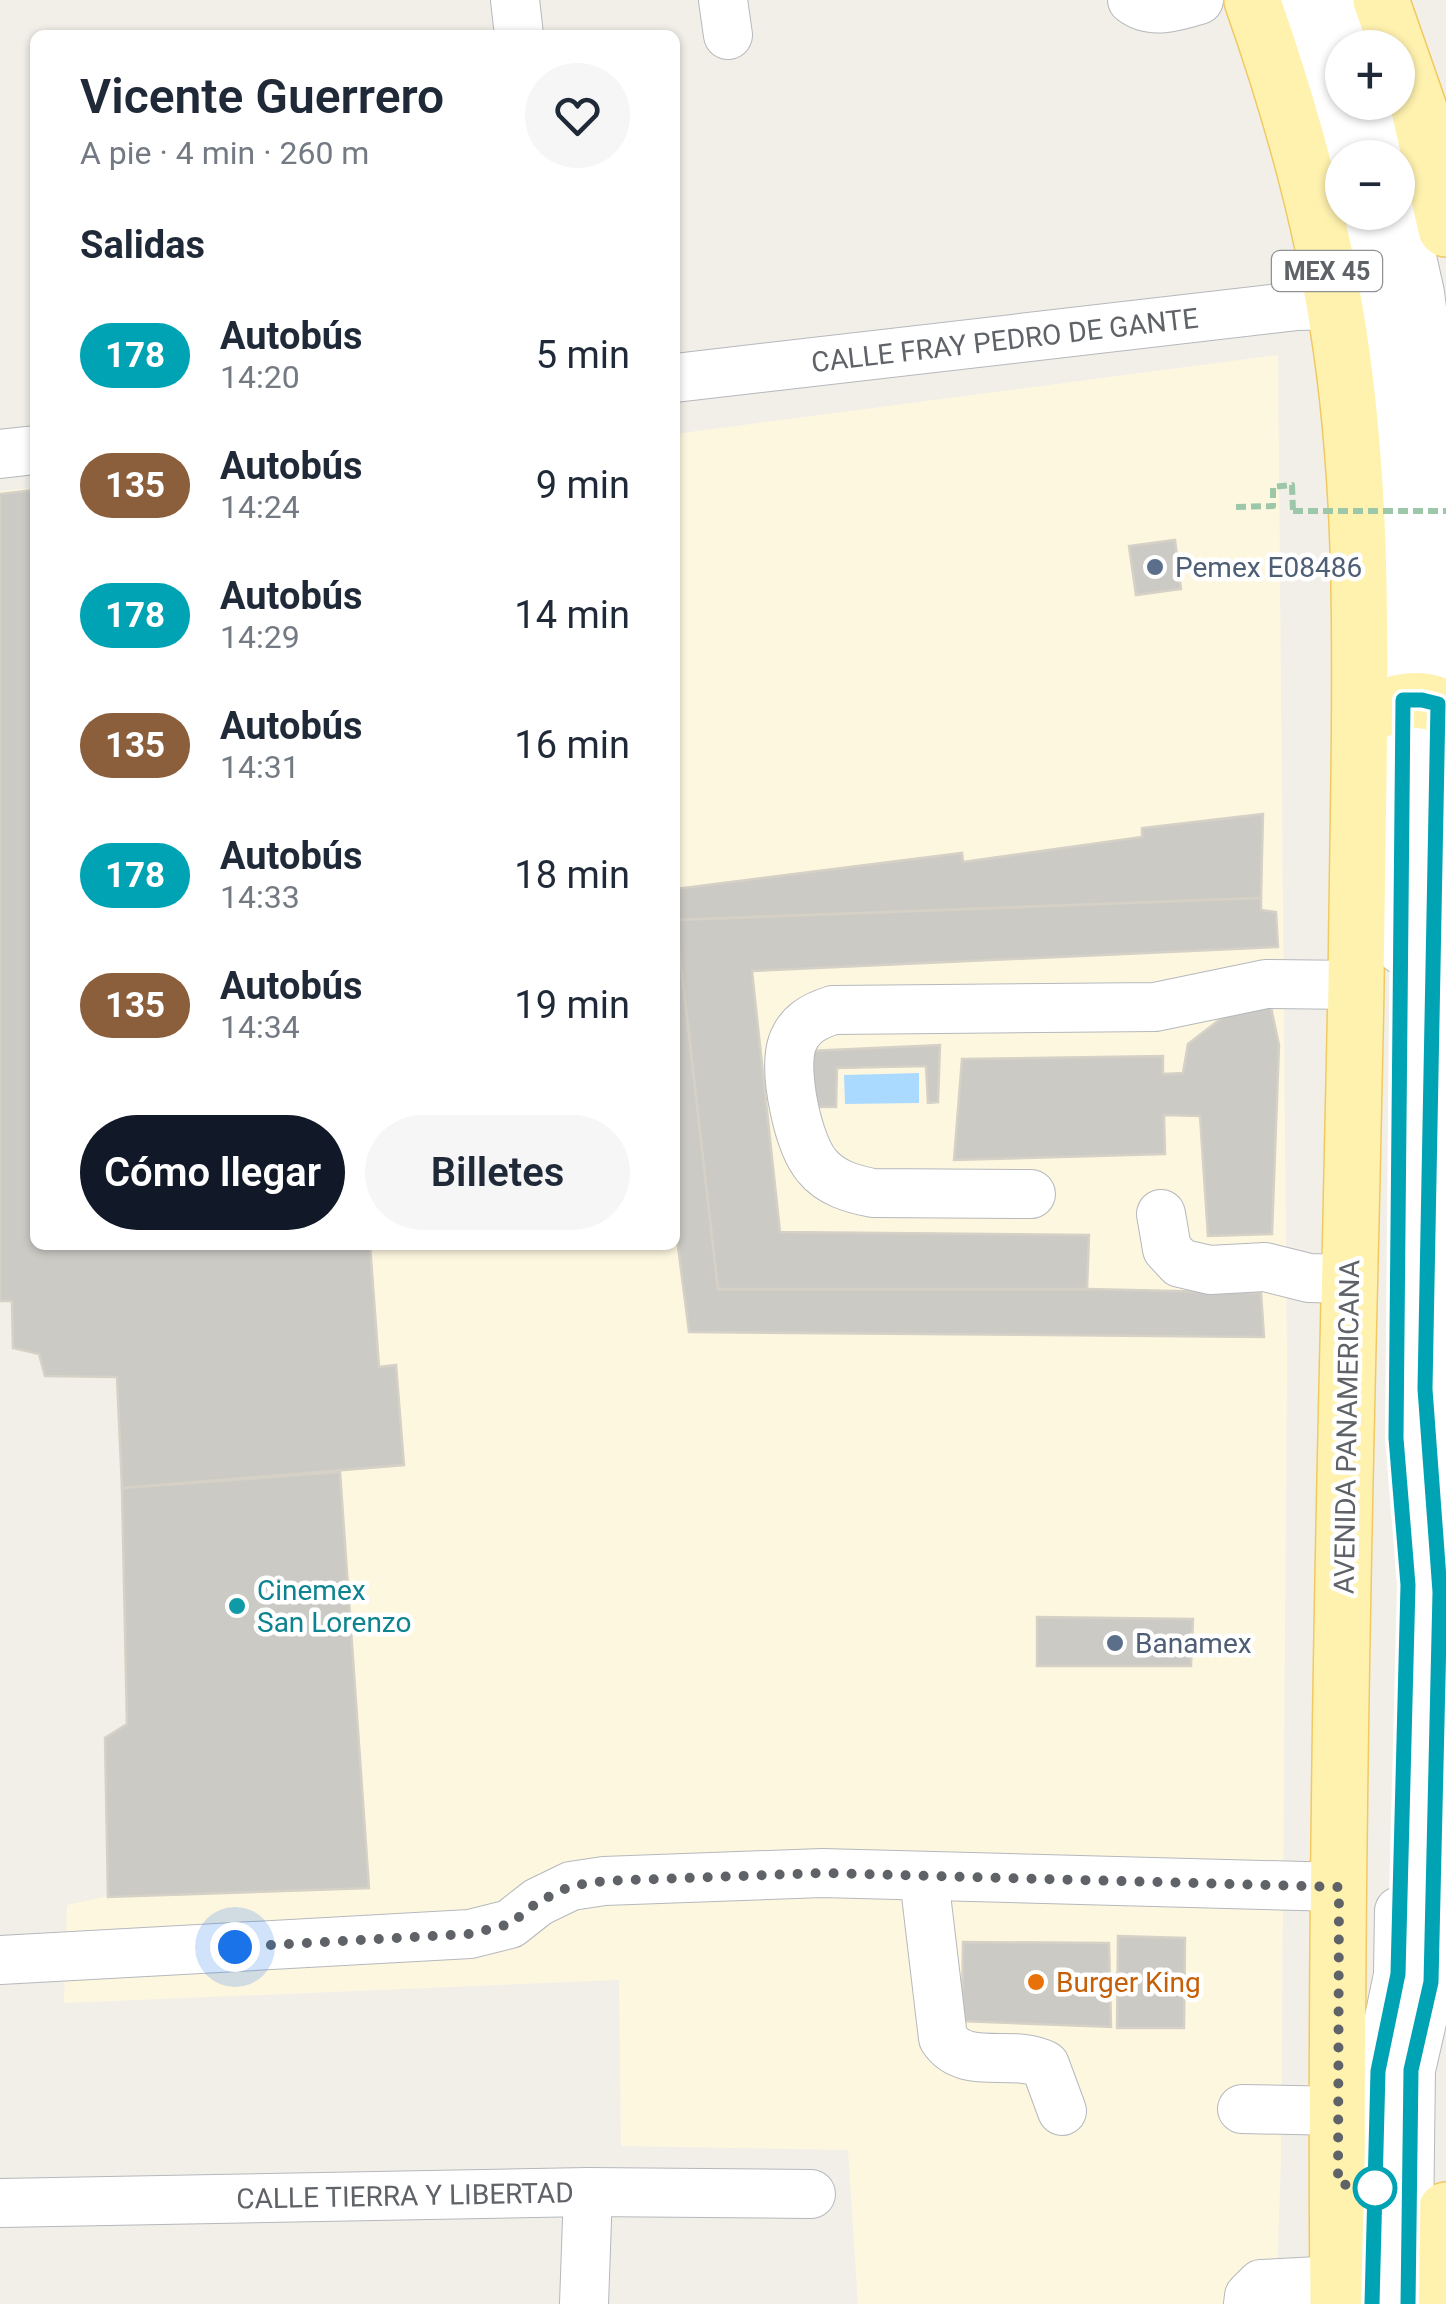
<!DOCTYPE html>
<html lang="es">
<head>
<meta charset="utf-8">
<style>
  body { margin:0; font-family:Roboto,sans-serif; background:#f6f6f7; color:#1f2937; height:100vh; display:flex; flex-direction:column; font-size:38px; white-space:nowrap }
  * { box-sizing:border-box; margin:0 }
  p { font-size:32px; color:#747a83 }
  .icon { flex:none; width:55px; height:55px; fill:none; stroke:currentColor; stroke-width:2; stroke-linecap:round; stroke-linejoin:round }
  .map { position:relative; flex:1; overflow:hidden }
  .panel { position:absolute; left:30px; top:30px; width:650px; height:1220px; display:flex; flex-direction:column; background:#fff; border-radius:15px; box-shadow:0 2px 8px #0004 }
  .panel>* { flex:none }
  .badge { padding:0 20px; border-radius:32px; font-size:35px; line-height:65px }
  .fabs { position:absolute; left:1325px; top:30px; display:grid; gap:20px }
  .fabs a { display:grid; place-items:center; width:90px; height:90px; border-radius:50%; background:#fff; box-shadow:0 2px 8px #0004; font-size:50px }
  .you { position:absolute; width:50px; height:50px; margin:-25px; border:8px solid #fff; border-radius:50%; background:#1a73e8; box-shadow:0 0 0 15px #1a73e833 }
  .map>.badge { position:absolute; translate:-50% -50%; box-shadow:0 0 0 5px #fff }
  h2 { padding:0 50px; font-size:38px; line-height:90px }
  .round { display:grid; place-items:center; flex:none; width:105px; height:105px; border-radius:52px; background:#f6f6f7 }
  .headline { display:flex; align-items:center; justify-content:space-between; height:170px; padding:0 50px }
  h1 { font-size:48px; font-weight:600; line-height:75px }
  .action { display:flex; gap:20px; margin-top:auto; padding:20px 50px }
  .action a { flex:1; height:115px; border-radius:60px; background:#111827; color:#fff; font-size:40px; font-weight:600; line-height:115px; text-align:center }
  .action a+a { background:#f6f6f7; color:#1f2937 }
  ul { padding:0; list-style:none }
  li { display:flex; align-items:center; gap:30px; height:130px; padding:0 50px }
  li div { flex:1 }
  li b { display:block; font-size:38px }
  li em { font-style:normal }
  li .badge { min-width:110px; font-weight:700; text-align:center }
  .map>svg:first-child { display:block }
  .commercial { fill:#fef7e0 }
  .water { fill:#aadaff }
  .building { fill:#cccac5; stroke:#d6d1c6; stroke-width:2.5 }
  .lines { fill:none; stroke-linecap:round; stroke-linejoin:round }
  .minor-casing { stroke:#b5b8bc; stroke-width:50 }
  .major-casing { stroke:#f2c960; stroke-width:58 }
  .path { stroke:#9cc7a9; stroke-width:6; stroke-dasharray:10 5; stroke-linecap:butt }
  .minor { stroke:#fff; stroke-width:48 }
  .major { stroke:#fff2af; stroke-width:55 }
  .path-bridge { stroke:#9cc7a9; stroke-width:6; stroke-dasharray:10 5; stroke-linecap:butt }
  .line-casing { stroke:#fff; stroke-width:22 }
  .line { stroke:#00a3b4; stroke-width:15 }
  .walk { stroke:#5f6368; stroke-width:10; stroke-dasharray:0 18 }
  .service-dot { fill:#5c6f8a; stroke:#fff; stroke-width:4 }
  .culture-dot { fill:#0f9aa8; stroke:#fff; stroke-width:4 }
  .food-dot { fill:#e8710a; stroke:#fff; stroke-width:4 }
  .stop-dot { fill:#fff; stroke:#00a3b4; stroke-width:5 }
  .labels { text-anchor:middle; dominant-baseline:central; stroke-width:9; stroke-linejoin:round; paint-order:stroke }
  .shield { fill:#fff; stroke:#8f9295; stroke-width:2.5 }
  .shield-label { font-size:25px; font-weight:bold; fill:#5f6368 }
  .street-label { font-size:28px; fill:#5f6368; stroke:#fff }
  .service-label { font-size:28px; fill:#4e5e75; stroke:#fff; text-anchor:start }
  .culture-label { font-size:28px; fill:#0d838f; stroke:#fff; text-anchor:start }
  .food-label { font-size:28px; fill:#c56008; stroke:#fff; text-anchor:start }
</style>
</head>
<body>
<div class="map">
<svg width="1446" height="2304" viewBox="0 0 1446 2304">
  <rect width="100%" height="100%" fill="#f1efe8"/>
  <polygon class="commercial" points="1278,355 1287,1364 1281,2158 1276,2304 858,2304 848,2150 621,2146 619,1980 64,2003 67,1905 108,1896 105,1738 127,1724 122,1488 117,1377 13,1348 12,1301 0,1301 0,491 35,488 35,1245 675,1245 675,434"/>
  <polygon class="water" points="919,1073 919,1103 845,1104 844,1075"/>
  <g class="building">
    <polygon points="35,490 35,1245 370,1245 379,1367 396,1365 404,1465 122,1488 117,1377 45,1376 39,1354 13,1348 12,1301 0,1301 0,494"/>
    <polygon points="1175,540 1181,589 1136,595 1129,546"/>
    <polygon points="1263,814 1261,898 676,920 718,1289 1087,1289 1261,1293 1264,1337 689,1332 675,1223 675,889 962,853 963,862 1142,837 1142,828"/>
    <polygon points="1261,898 1261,910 1276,912 1278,947 752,971 780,1232 1089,1235 1087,1289 718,1289 676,920"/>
    <polygon points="1266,984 1279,1045 1272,1234 1208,1236 1200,1116 1164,1115 1165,1154 954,1160 962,1059 1163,1056 1163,1074 1183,1073 1188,1044"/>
    <polygon points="940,1045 938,1102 928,1103 926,1066 837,1068 836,1107 812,1107 809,1051"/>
    <polygon points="340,1472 369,1888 108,1897 105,1738 127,1724 122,1488"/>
    <polygon points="1037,1617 1193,1619 1191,1666 1037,1666"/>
    <polygon points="1118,1936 1185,1938 1184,2028 1117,2028"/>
    <polygon points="963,1942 1109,1943 1111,2027 962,2021"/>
  </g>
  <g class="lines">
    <defs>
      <g id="minor">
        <polyline points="515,0 519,35"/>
        <polyline points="723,0 728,35"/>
        <path d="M1132 0C1151 15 1176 7 1199 0"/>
        <polyline points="1297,0 1344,158"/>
        <polyline points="1337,0 1353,48"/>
        <polyline points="1371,102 1389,158"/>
        <polyline points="1398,195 1420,293 1436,417 1442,530 1425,1389 1440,1592 1431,1982 1411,2070 1408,2304"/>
        <path d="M1359 212C1424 453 1403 704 1401 950"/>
        <path id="s1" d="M675 378 1297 306 1335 305"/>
        <polyline points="0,454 35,450"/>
        <path d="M1031 1194 873 1193C852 1189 831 1183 817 1166 798 1144 783 1072 792 1044 799 1024 814 1016 833 1010L1155 1007 1266 984 1357 985"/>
        <polyline points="1161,1214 1167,1249 1180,1263 1210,1270 1265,1267 1309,1278 1350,1279"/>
        <path d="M924 1878 943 2038C965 2072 1012 2048 1045 2065L1062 2111"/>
        <polyline points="0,1960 470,1934 510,1924 538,1902 571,1886 604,1881 822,1873 1339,1887"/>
        <polyline points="1242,2109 1338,2111"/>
        <path id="s2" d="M0 2203 588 2192 811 2194"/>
        <polyline points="584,2304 588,2192"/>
        <polyline points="1248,2304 1249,2296 1261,2284 1338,2280"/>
        <polyline points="1372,2304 1378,2071 1398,1975 1399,1911"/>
      </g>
      <g id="major">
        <path d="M1252 0C1287 99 1316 200 1334 303 1362 459 1361 621 1359 779 1357 926 1355 1074 1351 1221 1342 1582 1335 1943 1338 2304"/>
        <polyline points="1381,0 1419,109 1446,229"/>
        <path d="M1360 720C1388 704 1414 692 1446 708"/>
        <polyline points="1444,2304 1446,2210"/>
      </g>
    </defs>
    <use href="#minor" class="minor-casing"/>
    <use href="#major" class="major-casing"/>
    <polyline class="path" points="1236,507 1273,506 1273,487 1292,485 1293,511"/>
    <use href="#minor" class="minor"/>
    <use href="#major" class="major"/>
    <polyline class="path-bridge" points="1293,511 1446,511"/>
  </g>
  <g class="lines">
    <defs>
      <polyline id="line" points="1372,2304 1378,2071 1398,1974 1408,1585 1396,1438 1403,700 1422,700 1438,704 1425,1389 1440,1592 1431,1982 1411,2070 1408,2304"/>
    </defs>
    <use href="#line" class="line-casing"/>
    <use href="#line" class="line"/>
    <polyline class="walk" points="235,1947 470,1934 510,1924 538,1902 571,1886 604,1881 822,1873 1339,1887 1338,2184 1375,2188"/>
  </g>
  <g class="service-dot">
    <circle cx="1155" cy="567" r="10"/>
    <circle cx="1115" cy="1643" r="10"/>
  </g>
  <circle class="culture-dot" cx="237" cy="1606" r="10"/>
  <circle class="food-dot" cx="1036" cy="1982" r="10"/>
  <circle class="stop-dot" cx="1375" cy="2188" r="20"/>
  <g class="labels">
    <rect class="shield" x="1272" y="251" width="110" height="40" rx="8"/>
    <g class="shield-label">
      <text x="1327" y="271">MEX 45</text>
    </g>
    <g class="street-label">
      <text stroke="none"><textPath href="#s1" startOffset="332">CALLE FRAY PEDRO DE GANTE</textPath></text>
      <text transform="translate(1347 1427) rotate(-89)">AVENIDA PANAMERICANA</text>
      <text stroke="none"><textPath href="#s2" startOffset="405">CALLE TIERRA Y LIBERTAD</textPath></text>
    </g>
    <g class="service-label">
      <text x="1175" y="567">Pemex E08486</text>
      <text x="1135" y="1643">Banamex</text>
    </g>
    <g class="culture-label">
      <text x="257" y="1590">Cinemex<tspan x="257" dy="32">San Lorenzo</tspan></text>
    </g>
    <g class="food-label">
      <text x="1056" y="1982">Burger King</text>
    </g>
  </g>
</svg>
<div class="fabs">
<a>+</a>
<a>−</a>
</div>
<div class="you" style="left:235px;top:1947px"></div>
<section class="panel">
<div class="headline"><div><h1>Vicente Guerrero</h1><p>A pie · 4 min · 260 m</p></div><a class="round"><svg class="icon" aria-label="heart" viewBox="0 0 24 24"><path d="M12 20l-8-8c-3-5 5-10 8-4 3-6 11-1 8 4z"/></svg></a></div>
<h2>Salidas</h2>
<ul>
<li><span class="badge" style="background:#00a3b4;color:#fff">178</span><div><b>Autobús</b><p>14:20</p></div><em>5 min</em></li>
<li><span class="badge" style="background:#8b5e3c;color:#fff">135</span><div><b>Autobús</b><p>14:24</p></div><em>9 min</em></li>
<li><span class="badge" style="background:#00a3b4;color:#fff">178</span><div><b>Autobús</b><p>14:29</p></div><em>14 min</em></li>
<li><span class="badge" style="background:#8b5e3c;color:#fff">135</span><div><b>Autobús</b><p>14:31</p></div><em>16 min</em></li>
<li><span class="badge" style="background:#00a3b4;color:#fff">178</span><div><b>Autobús</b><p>14:33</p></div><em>18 min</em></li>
<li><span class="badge" style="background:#8b5e3c;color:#fff">135</span><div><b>Autobús</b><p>14:34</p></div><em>19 min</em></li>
</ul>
<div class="action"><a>Cómo llegar</a><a>Billetes</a></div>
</section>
</div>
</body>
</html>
